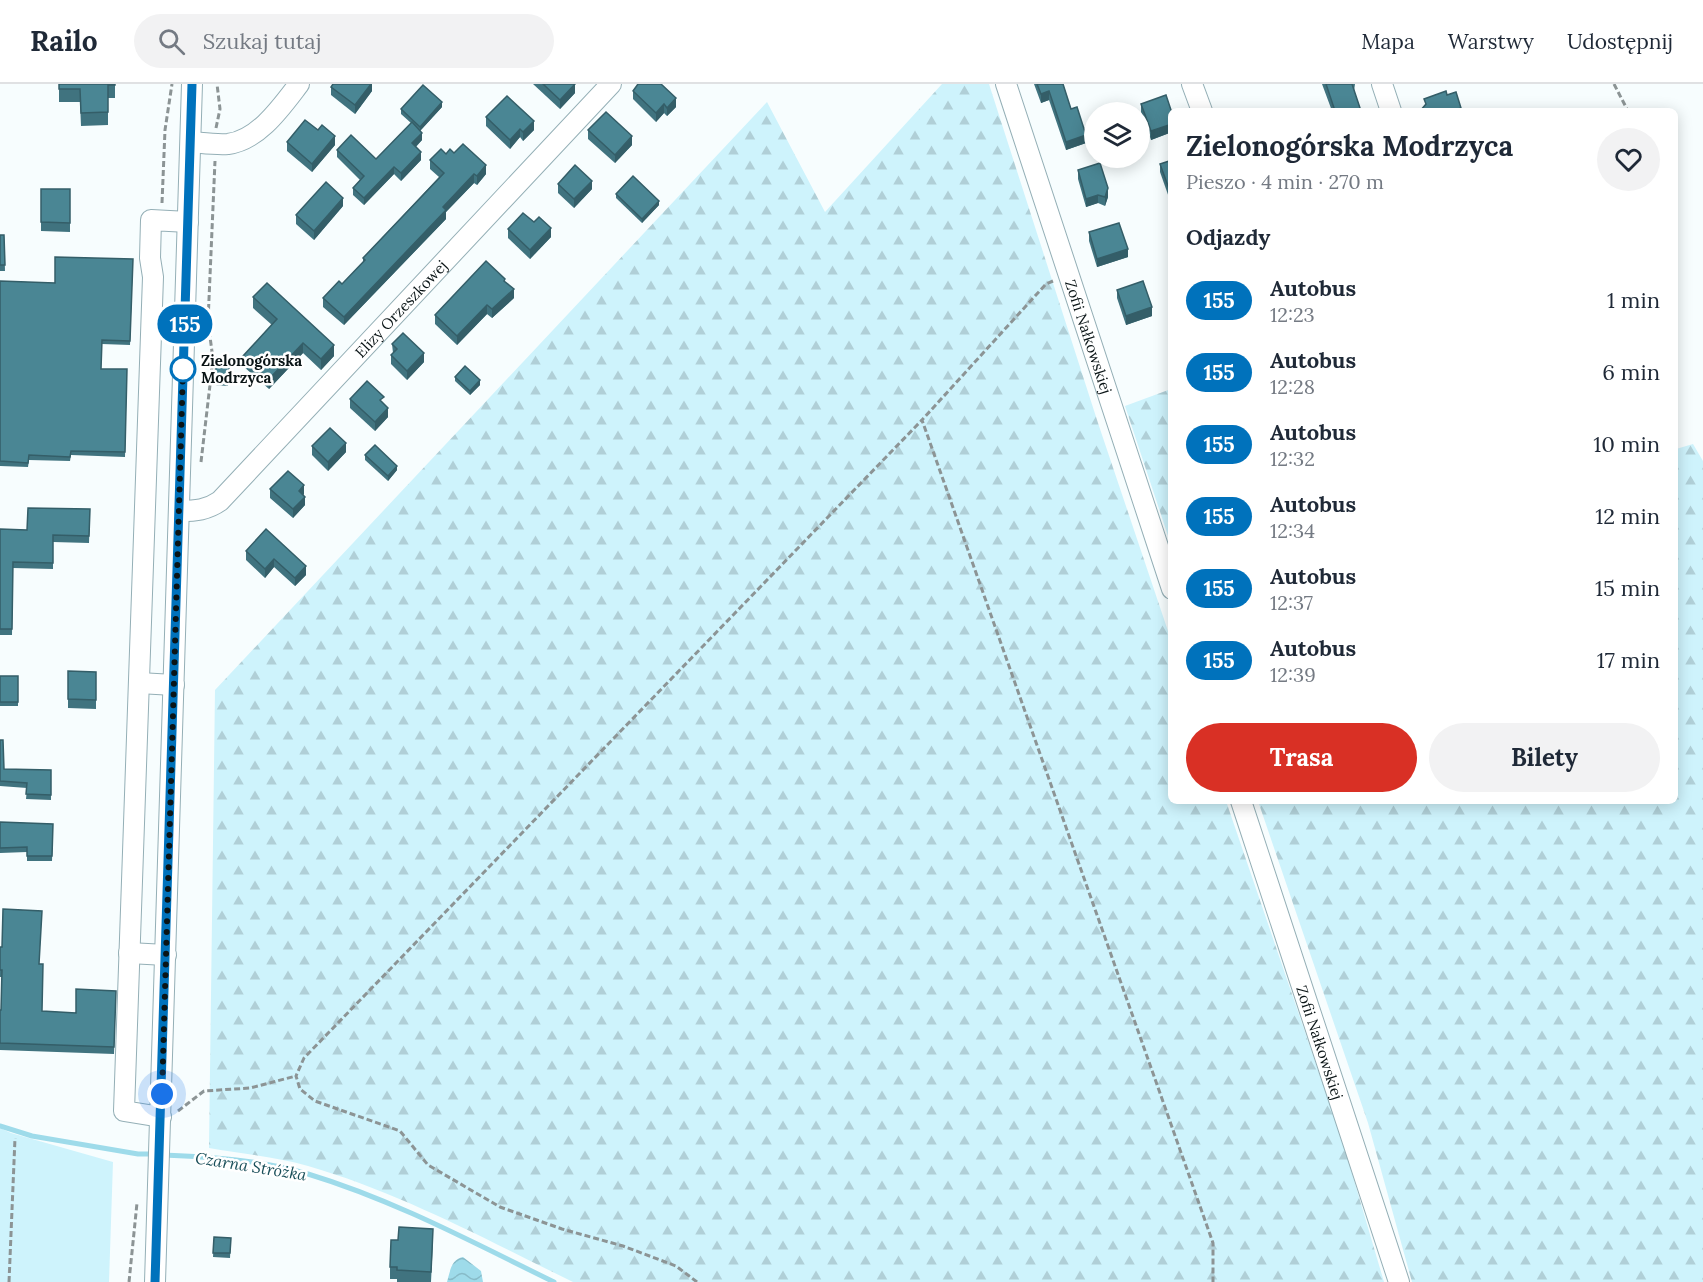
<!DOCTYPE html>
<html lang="pl">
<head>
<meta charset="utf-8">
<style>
  body { margin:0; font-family:Lora,serif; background:#f2f2f3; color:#1f2937; height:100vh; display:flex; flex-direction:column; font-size:22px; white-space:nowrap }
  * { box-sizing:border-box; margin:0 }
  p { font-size:20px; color:#747a83 }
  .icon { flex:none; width:33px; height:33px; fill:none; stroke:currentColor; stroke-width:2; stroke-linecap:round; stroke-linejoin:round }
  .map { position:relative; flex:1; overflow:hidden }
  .side { position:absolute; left:1168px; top:24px; width:510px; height:696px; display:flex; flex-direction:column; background:#fff; border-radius:9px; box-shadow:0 3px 15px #0003 }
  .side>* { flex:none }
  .badge { padding:0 12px; border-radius:20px; font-size:21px; line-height:39px }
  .controls { position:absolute; left:1084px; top:18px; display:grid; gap:12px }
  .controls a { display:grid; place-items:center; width:66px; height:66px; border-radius:50%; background:#fff; box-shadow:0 3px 15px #0003; font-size:30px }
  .you { position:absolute; width:30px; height:30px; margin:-15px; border:4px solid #fff; border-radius:50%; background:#1a73e8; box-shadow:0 0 0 9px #1a73e833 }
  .map>.badge { position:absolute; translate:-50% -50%; box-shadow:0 0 0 3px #fff }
  h2 { padding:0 18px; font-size:22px; line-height:54px }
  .round { display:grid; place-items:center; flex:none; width:63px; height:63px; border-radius:32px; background:#f2f2f3 }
  .overview { display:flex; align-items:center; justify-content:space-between; height:102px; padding:0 18px }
  h1 { font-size:28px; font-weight:700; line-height:45px }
  .cta { display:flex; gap:12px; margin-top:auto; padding:12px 18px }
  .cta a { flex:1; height:69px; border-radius:36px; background:#d93025; color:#fff; font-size:24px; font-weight:700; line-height:69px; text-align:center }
  .cta a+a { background:#f2f2f3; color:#1f2937 }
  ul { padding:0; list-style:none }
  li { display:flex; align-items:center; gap:18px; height:72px; padding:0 18px }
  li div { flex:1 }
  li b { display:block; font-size:22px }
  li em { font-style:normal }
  li .badge { min-width:66px; font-weight:700; text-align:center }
  header { display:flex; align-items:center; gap:36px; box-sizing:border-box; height:84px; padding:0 30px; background:#fff; border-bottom:2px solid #e0e1e3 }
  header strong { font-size:28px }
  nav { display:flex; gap:33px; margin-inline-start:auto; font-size:21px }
  .search { width:420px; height:54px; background:#f2f2f3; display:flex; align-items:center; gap:15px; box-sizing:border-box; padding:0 21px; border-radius:33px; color:#747a83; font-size:22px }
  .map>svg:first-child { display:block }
  .forest { fill:url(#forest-firs) }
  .garden { fill:#cef3fc }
  .water { fill:url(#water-waves) }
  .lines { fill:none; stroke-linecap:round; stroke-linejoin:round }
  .stream { stroke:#9edbea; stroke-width:5 }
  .minor-casing { stroke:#94afb6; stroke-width:22 }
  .path { stroke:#8c9495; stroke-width:3; stroke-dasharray:6 3; stroke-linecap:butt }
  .minor { stroke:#fff; stroke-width:20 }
  .wall { fill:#40737f }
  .shaded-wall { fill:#345e68 }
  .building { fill:#4a8694; stroke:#345e68; stroke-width:1.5 }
  .line-casing { stroke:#fff; stroke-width:14 }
  .line { stroke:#0072bc; stroke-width:9 }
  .walk { stroke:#0a1416; stroke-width:6; stroke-dasharray:0 10.8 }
  .stop-dot { fill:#fff; stroke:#0072bc; stroke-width:3 }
  .labels { text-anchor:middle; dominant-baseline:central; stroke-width:5; stroke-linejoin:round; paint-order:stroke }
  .street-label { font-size:15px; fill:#0a1416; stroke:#fff }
  .stop-label { font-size:15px; font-weight:bold; fill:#0a1416; stroke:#fff; text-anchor:start }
  .water-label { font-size:16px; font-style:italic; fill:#194e59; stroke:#fff }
</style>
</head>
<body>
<header>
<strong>Railo</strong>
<div class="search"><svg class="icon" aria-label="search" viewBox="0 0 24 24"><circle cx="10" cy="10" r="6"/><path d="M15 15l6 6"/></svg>Szukaj tutaj</div>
<nav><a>Mapa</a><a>Warstwy</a><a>Udostępnij</a></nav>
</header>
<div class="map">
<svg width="1703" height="1198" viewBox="0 0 1703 1198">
  <defs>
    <pattern id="forest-firs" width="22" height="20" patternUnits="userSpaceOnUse" patternTransform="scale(1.5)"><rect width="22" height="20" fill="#cef3fc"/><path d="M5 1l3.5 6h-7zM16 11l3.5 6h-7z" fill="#b0cfd7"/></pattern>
    <pattern id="water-waves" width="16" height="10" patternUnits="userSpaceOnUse" patternTransform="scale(1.5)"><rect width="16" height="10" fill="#9edbea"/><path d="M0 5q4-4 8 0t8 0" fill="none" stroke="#87bbc8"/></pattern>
  </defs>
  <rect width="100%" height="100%" fill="#f7fdfe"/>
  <g class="forest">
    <path d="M942 0H989L1098 339 1171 556 1172 717H1226L1344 1062 1384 1198H573C487 1156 401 1109 308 1082 277 1073 242 1070 209 1064L215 606 767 18 825 128Z"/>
    <polygon points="1171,305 1172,305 1171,461 1125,322"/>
    <polygon points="1693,360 1703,377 1703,1198 1412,1198 1368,1039 1258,717 1676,717 1676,365"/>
  </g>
  <polygon class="garden" points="0,1044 11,1049 113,1078 109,1198 0,1198"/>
  <path class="water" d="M463 1173 481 1187 483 1198H447C450 1188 451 1175 463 1173Z"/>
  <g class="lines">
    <g class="stream">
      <polyline points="0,1042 32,1052 138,1070 154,1070"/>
      <path d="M163 1071C211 1073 262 1076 308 1090 394 1116 474 1159 554 1198"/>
    </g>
    <defs>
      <g id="minor">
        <path id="s1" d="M1006 0 1172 505"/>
        <polyline points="1192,0 1202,27"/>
        <polyline points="1382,0 1391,27"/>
        <path d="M191 58C203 59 217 61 228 60 259 56 282 22 299 0"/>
        <path id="s2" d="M180 427C196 427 207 426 220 417L611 0"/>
        <polyline points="139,599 174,601"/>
        <path id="s3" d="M1241 717 1399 1198"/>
        <polyline points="129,869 166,871"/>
        <polyline points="161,1033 124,1027 153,193 150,174 151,136 188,138"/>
        <polyline points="155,1198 192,0"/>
      </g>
    </defs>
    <use href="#minor" class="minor-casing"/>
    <g class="path">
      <polyline points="1614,0 1628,27"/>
      <polyline points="216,44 220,25 217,0"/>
      <polyline points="162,119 165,46 172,0"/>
      <polyline points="1053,197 1046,200 922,336 1213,1159 1213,1198"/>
      <polyline points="1676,328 1676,332"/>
      <polyline points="201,378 213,275 208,238 215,77"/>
      <polyline points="178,1027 204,1007 250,1004 296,992"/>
      <polyline points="9,1198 15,1054"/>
      <polyline points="129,1198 137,1119"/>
      <polyline points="697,1198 676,1182 623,1162 562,1145 500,1123 428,1081 400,1047 315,1017 300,1005 296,992 304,974 922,336"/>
    </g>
    <use href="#minor" class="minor"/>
  </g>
  <g class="wall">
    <polygon points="59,0 115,0 115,14 108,14 108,41 81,42 80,18 59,18"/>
    <polygon points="372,0 372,7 355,30 331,11 331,3"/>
    <polygon points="533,0 575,0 575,9 560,25"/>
    <polygon points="637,0 661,0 676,23 667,32 664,29 656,38 633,15 633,7 637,2"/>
    <polygon points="1034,0 1063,0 1071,25 1086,59 1066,66 1049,16 1041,19"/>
    <polygon points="1322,0 1355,0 1354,7 1361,27 1332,27"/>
    <polygon points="1141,20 1172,29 1172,48 1151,56 1141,28"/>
    <polygon points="442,23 420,47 422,56 416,63 421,76 401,97 394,90 364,121 353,111 353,104 360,96 337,73 337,66 376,75 411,39 401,30 401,25"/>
    <polygon points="486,33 534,46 523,57 520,53 510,65 486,42"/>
    <polygon points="318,46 335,61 312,88 287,67 287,58"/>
    <polygon points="588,46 632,61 615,79 588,55"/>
    <polygon points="454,69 486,90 477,101 474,99 446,128 446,135 344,241 323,223 323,214 342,200 363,178 363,174 439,93 430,85 430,76 446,70"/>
    <polygon points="1172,76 1172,122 1160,88 1160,80"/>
    <polygon points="1078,86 1108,113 1105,122 1098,119 1086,123 1078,95"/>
    <polygon points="558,100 592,105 574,124 558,109"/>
    <polygon points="70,105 70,148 41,147 41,138"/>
    <polygon points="616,110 659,121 642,139 616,114"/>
    <polygon points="343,122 314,156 296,140 296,131"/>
    <polygon points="508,145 551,153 530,175 508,154"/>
    <polygon points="1089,148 1128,173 1097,183 1089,157"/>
    <polygon points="0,151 4,151 5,187 0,187"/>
    <polygon points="133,175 130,261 102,260 101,285 127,285 125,373 71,371 70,377 29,376 28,383 0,382 0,197 55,199"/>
    <polygon points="1117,206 1152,232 1126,241 1117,214"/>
    <polygon points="253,213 334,272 321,286 303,269 269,305 243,282 243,272 272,241 253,224"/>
    <polygon points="514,214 492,234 487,230 457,261 435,240 435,231"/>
    <polygon points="392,260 424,278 407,296 391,280 391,271 393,269"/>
    <polygon points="216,273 230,274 228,302 215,301"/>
    <polygon points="455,293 480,301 470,311 455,297"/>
    <polygon points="350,315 388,333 375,347 350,324"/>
    <polygon points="312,362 346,368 328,387 312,371"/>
    <polygon points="365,371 397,386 388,397 365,376"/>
    <polygon points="270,405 304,410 303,411 305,421 293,434 270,414"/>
    <polygon points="90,425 89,459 53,458 53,485 13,484 12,551 0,551 0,445 27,446"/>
    <polygon points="266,445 306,491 295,502 274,483 265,494 246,476 246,467"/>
    <polygon points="96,588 96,625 68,624 68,615"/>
    <rect x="0" y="592" width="18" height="30"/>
    <polygon points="0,656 4,685 51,686 51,716 26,715 27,704 0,702"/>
    <polygon points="0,738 53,740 52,777 27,777 27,768 0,769"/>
    <polygon points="0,863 40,880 42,927 76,929 116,907 114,970 0,966 0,926 1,926 2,893 0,893"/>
    <polygon points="214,1153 231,1154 230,1174 213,1173"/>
    <polygon points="398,1156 433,1157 431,1198 397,1198 397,1195 390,1195 390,1183"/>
  </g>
  <g class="shaded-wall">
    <polygon points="371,0 372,0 372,7 355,30 355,21"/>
    <polygon points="575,0 575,9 560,25 560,16"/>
    <polygon points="1049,7 1049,16 1041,19 1041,10"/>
    <polygon points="676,14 676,23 667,32 667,24"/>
    <polygon points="442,18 442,23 420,47 420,43"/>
    <polygon points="664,20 664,29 656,38 656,29"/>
    <polygon points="534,37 534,46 523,57 523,48"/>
    <polygon points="1172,40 1172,48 1151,56 1151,47"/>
    <polygon points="520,45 520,53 510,65 510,56"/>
    <polygon points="422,49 422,56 412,66 412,59"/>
    <polygon points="1086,51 1086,59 1066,66 1066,58"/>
    <polygon points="335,52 335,61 312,88 312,80"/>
    <polygon points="632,52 632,61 615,79 615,71"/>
    <polygon points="421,68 421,76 401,97 401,89"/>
    <polygon points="486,81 486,90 477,101 477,92"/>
    <polygon points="394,83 394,90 364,121 364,114"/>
    <polygon points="474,90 474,99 446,128 446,135 344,241 344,233 443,123"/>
    <polygon points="592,97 592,105 574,124 574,115"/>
    <polygon points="1108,104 1108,113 1105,122 1105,113"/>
    <polygon points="1098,111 1098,119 1086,123 1086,115"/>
    <polygon points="343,114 343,122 314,156 314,147"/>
    <polygon points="659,117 659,121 642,139 642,135"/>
    <polygon points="551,144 551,153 530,175 530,166"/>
    <polygon points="1128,165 1128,173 1097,183 1097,175"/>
    <polygon points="514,205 514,214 492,234 492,225"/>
    <polygon points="487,221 487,230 457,261 457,252"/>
    <polygon points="1152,223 1152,232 1126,241 1126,232"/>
    <polygon points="303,259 303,269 269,305 269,295"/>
    <polygon points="334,261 334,272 321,286 321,275"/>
    <polygon points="424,269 424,278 407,296 407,287"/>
    <polygon points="480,296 480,301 470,311 470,307"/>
    <polygon points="388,324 388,333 375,347 375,338"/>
    <polygon points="346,359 346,368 328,387 328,378"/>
    <polygon points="397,382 397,386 388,397 388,392"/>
    <polygon points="304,401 304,410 299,416 299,407"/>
    <polygon points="305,413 305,421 293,434 293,425"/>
    <polygon points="274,475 274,483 265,494 265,485"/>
    <polygon points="306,482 306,491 295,502 295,494"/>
  </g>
  <g class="building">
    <polygon points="59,0 115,0 115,1 108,1 108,28 81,29 80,5 59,5"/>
    <polygon points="333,0 371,0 355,21 331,3"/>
    <polygon points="543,0 575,0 560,16"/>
    <polygon points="638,0 661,0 676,14 667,24 664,20 656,29 633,7"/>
    <polygon points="1037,0 1063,0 1071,25 1077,23 1086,51 1066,58 1049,7 1041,10"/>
    <polygon points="1326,0 1352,0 1361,27 1335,27"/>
    <polygon points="423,1 442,18 420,43 401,25"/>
    <polygon points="1446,7 1447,11 1456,8 1461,24 1452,27 1420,27 1426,20 1424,15"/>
    <polygon points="1166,11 1172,29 1172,40 1151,47 1141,20"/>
    <polygon points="507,12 534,37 523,48 520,45 510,56 486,33"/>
    <polygon points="606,28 632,52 615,71 588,46"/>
    <polygon points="305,36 318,46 322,41 335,52 312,80 287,58"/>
    <polygon points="412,38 422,49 412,59 421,68 401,89 394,83 364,114 353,104 364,92 337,66 351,51 376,75"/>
    <polygon points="463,60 486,81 477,92 474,90 443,123 446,126 344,233 323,214 339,197 342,200 365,176 363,174 444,89 430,76 441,65 446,70 450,65 454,69"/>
    <polygon points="1172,76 1172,113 1160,80"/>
    <polygon points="1100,79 1108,104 1105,113 1098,111 1086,115 1078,86"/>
    <polygon points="575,81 592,97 574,115 558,100"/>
    <polygon points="633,92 659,117 642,135 616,110"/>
    <polygon points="326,98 343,114 314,147 296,131"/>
    <polygon points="41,105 70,105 70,139 41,138"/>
    <polygon points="523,129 534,138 539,133 551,144 530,166 508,145"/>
    <polygon points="1119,139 1128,165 1097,175 1089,148"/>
    <polygon points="0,151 4,151 5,181 0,181"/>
    <polygon points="55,173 133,175 130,257 102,256 101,285 127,285 125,368 71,367 70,373 29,371 28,379 0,377 0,197 55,199"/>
    <polygon points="486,177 505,195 504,197 514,205 492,225 487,221 457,252 435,231"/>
    <polygon points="1143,197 1152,223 1126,232 1117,206"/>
    <polygon points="267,199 334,261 321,275 303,259 269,295 243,272 277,235 253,213"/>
    <polygon points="403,249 424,269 407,287 391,271 397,265 392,260"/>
    <polygon points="216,273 230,274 228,297 215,297"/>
    <polygon points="465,282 480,296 470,307 455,293"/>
    <polygon points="367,297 384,313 380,316 388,324 375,338 350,315"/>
    <polygon points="330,344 346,359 328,378 312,362"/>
    <polygon points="375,361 397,382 388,392 365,371"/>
    <polygon points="288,387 304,401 299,407 305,413 293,425 270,405"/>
    <polygon points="28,424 90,425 89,452 53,451 53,479 13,478 12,545 0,545 0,445 27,446"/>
    <polygon points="266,445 306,482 295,494 274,475 265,485 246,467"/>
    <polygon points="68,587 96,588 96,616 68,615"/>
    <rect x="0" y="592" width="18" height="26"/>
    <polygon points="0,656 3,656 4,685 51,686 51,711 26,710 27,699 0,697"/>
    <polygon points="0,738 53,740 52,772 27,772 27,763 0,764"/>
    <polygon points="3,825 42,827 39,880 43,880 42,927 76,929 76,905 116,907 114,963 0,959 0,926 1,926 2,886 0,886 0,863 2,863"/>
    <polygon points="399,1143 433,1145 431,1188 397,1186 397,1183 390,1183 391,1156 398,1156"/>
    <polygon points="214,1153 231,1154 230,1169 213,1169"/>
  </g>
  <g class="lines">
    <defs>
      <polyline id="line" points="155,1198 192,0"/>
    </defs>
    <use href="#line" class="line-casing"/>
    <use href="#line" class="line"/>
    <polyline class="walk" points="162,1010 183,285"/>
  </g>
  <circle class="stop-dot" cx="183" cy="285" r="12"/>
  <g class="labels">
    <g class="street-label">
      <text stroke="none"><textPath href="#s2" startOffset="306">Elizy Orzeszkowej</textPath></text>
      <text stroke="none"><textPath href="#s1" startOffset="266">Zofii Nałkowskiej</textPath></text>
      <text stroke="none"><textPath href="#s3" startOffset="254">Zofii Nałkowskiej</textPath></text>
    </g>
    <g class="stop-label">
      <text x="201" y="276">Zielonogórska<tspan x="201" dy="17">Modrzyca</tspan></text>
    </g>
    <g class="water-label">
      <text transform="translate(251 1082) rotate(9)">Czarna Stróżka</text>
    </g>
  </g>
</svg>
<div class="controls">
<a><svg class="icon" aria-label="layers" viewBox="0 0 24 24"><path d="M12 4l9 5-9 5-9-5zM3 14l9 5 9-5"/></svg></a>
</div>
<div class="you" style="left:162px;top:1010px"></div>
<b class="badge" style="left:185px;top:240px;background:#0072bc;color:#fff">155</b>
<section class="side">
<div class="overview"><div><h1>Zielonogórska Modrzyca</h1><p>Pieszo · 4 min · 270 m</p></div><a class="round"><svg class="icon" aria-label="heart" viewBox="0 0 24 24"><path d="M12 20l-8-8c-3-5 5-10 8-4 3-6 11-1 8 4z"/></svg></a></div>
<h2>Odjazdy</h2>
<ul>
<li><span class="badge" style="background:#0072bc;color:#fff">155</span><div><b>Autobus</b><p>12:23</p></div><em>1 min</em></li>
<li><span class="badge" style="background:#0072bc;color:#fff">155</span><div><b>Autobus</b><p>12:28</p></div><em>6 min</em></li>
<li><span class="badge" style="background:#0072bc;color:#fff">155</span><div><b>Autobus</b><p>12:32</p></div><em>10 min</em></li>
<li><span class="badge" style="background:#0072bc;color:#fff">155</span><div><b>Autobus</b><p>12:34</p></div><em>12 min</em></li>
<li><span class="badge" style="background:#0072bc;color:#fff">155</span><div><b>Autobus</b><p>12:37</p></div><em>15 min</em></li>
<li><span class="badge" style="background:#0072bc;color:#fff">155</span><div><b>Autobus</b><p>12:39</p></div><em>17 min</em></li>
</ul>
<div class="cta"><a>Trasa</a><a>Bilety</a></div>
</section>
</div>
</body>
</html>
